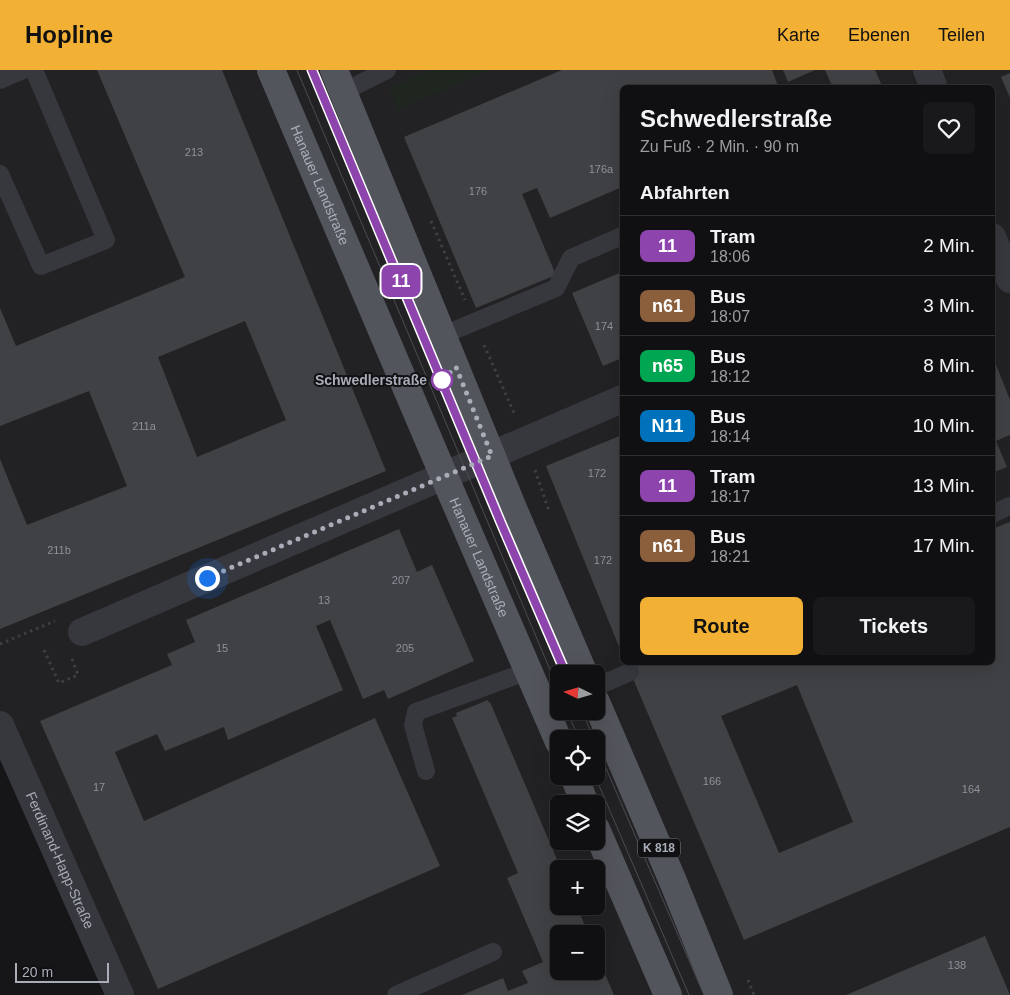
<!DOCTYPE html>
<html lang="de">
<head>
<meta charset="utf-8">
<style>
  body { margin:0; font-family:Helvetica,sans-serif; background:#19191b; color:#f1f3f6; height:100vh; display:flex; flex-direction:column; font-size:19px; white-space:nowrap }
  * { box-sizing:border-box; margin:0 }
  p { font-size:16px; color:#9c9d9f }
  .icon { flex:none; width:28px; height:28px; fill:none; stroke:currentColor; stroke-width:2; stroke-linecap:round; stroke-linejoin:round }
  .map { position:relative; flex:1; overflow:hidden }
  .panel { position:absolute; left:620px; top:15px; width:375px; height:580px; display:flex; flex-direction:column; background:#101012; border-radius:8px; box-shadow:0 5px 20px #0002,0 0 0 1px #303032 }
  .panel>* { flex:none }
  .badge { padding:0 10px; border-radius:8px; font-size:18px; line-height:32px }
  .needle { width:32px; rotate:275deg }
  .controls { position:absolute; left:550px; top:595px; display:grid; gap:10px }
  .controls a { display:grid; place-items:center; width:55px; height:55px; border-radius:8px; background:#101012; box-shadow:0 5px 20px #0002,0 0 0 1px #303032; font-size:25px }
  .scale { position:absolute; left:15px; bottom:12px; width:94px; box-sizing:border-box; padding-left:5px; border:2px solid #a8adb8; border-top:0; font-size:14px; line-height:18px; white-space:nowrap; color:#a8adb8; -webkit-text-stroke:4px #111113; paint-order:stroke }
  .you { position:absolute; width:25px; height:25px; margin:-12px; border:4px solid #fff; border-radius:50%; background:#1a73e8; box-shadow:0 0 0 8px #1a73e833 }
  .map>.badge { position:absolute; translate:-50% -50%; box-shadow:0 0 0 2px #fff }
  h2 { padding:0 20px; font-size:19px; line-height:45px }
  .round { display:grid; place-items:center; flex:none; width:52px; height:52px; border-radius:8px; background:#19191b }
  .summary { display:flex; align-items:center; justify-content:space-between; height:85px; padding:0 20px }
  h1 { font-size:24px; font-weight:600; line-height:38px }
  .primary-button { display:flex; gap:10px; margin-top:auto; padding:10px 20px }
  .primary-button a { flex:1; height:58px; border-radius:8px; background:#f2b134; color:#111; font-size:20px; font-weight:600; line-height:58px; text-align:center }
  .primary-button a+a { background:#19191b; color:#f1f3f6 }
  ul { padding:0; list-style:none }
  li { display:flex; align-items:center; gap:15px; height:60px; padding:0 20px; border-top:1px solid #303032 }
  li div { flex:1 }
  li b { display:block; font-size:19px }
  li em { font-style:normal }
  li .badge { min-width:55px; font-weight:700; text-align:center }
  header { display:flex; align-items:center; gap:30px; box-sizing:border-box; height:70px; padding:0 25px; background:#f2b134; color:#111 }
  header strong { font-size:24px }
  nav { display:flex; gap:28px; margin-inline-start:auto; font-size:18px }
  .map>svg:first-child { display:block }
  .built { fill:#222225; fill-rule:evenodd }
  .green { fill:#1e261f }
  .building { fill:#404145; fill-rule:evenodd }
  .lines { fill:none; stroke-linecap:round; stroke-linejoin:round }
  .path { stroke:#3d3f44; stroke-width:3; stroke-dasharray:2.5 4; stroke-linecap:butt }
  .service { stroke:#37383d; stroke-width:18 }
  .minor { stroke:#37383d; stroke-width:28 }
  .primary { stroke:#53555c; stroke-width:28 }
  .tram { stroke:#4a4c52; stroke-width:1 }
  .line-casing { stroke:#fff; stroke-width:11 }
  .line { stroke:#8e44ad; stroke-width:8 }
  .walk { stroke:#a8adb8; stroke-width:5; stroke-dasharray:0 9 }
  .stop-dot { fill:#fff; stroke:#8e44ad; stroke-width:2.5 }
  .labels { text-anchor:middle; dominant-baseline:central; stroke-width:4; stroke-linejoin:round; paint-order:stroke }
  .number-label { font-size:11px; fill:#8e929b }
  .shield { fill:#111113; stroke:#7b7e86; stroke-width:1 }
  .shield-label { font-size:12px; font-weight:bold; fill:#a8adb8 }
  .street-label { font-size:14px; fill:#a8adb8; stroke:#111113 }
  .stop-label { font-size:14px; font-weight:bold; fill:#a8adb8; stroke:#111113; text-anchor:end }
</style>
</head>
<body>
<header>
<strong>Hopline</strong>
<nav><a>Karte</a><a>Ebenen</a><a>Teilen</a></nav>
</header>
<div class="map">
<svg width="1010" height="925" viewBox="0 0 1010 925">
  <rect width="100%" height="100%" fill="#161618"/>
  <path class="built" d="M0 0H1010V925H108L0 688ZM622 18H992V592H622ZM559 604H596V641H559ZM559 669H596V706H559ZM559 734H596V771H559ZM559 799H596V836H559ZM559 864H596V901H559Z"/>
  <polygon class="green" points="430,0 489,0 398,40 389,18"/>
  <g class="building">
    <path d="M97 0H222L386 401 0 559V389L27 455 127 416 89 321 0 356V238L16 276 185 207ZM245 251 286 350 197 387 158 287Z"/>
    <polygon points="562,0 772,0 778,16 774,18 622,18 622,117 550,148 537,118 522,124 556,205 476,238 404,67"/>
    <polygon points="783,0 815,0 788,12"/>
    <polygon points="825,0 875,0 883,18 833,18"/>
    <polygon points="1010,3 1010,28 1001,7"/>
    <polygon points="622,202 622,288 603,296 572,223"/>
    <polygon points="993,287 1010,330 1010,365 996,371 1007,397 992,403"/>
    <polygon points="622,365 622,584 546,396"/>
    <path d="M1010 452V757L744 870 626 592H992V459ZM797 615 853 752 779 783 721 646Z"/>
    <polygon points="399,459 417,502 432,495 474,591 388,629 384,620 363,629 330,550 316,556 343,620 228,670 224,657 165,681 157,664 115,682 144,751 375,648 440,796 158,919 40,651 172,595 167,584 195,572 186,550"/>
    <polygon points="488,630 489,633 490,632 561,799 559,799 559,836 577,836 588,864 559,864 559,901 596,901 596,883 614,925 462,925 503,908 508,921 528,913 522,901 543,892 507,808 518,803 452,648 457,646 456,643"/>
    <polygon points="985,866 1010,925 846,925"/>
  </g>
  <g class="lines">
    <g class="path">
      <polyline points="431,151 465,230"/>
      <polyline points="484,275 515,345"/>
      <polyline points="535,400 549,441"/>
      <polyline points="0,574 55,551"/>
      <polyline points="44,580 59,613 78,605 72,589"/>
      <polyline points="748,910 754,925"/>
    </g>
    <g class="service">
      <polyline points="0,10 23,0"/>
      <polyline points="343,22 387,0"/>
      <polyline points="0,104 41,196 106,170 34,0"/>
      <polyline points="443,265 556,218 571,188 622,166"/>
      <polyline points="992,444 1010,436"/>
      <polyline points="596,617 630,602"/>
      <polyline points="426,701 413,655 416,642 528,601"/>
      <polyline points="396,925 493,882"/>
    </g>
    <g class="minor">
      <polyline points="927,0 934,18"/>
      <polyline points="992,167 1010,209"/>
      <polyline points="82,562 622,329"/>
      <path id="s1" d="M0 655 120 925"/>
    </g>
    <g class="primary">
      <path id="s2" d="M271 0 444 406 559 672"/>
      <polyline points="334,0 512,436 584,604"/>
      <polyline points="596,632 672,809 719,925"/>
      <polyline points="574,706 585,734"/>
      <polyline points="596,759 668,925"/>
    </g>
    <g class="tram">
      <polyline points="297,0 559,621"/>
      <polyline points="312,0 566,604"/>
      <polyline points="567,641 579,669"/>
      <polyline points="582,641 594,669"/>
      <polyline points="596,675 704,925"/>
      <polyline points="595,706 689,925"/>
    </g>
  </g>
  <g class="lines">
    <defs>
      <polyline id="line" points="312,0 501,453 566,604"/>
    </defs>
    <use href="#line" class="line-casing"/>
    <use href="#line" class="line"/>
    <polyline class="walk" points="207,508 492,386 456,297 442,310"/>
  </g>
  <circle class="stop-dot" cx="442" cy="310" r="10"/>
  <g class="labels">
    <g class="number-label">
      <text x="194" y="82">213</text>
      <text x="601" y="99">176a</text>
      <text x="478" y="121">176</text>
      <text x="604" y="256">174</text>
      <text x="144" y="356">211a</text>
      <text x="597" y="403">172</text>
      <text x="59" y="480">211b</text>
      <text x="603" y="490">172</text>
      <text x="401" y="510">207</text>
      <text x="324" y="530">13</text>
      <text x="222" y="578">15</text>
      <text x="405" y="578">205</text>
      <text x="712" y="711">166</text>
      <text x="99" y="717">17</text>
      <text x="971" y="719">164</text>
      <text x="957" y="895">138</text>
    </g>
    <rect class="shield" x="638" y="768.5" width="42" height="19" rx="4"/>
    <g class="shield-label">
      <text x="659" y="778">K 818</text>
    </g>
    <g class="street-label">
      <text stroke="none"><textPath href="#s2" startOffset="125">Hanauer Landstraße</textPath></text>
      <text stroke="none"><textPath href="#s2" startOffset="530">Hanauer Landstraße</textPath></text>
      <text stroke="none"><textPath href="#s1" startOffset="148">Ferdinand-Happ-Straße</textPath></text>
    </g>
    <g class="stop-label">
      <text x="427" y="310">Schwedlerstraße</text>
    </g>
  </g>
</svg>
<div class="controls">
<a><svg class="needle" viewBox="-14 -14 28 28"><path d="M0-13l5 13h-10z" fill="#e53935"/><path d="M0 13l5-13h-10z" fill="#9c9d9f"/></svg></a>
<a><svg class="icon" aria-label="locate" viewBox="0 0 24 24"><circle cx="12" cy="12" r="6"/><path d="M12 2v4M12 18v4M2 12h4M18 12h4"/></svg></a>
<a><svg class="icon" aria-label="layers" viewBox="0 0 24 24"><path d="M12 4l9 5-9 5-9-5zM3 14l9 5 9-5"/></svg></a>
<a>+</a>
<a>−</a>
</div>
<div class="scale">20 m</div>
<div class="you" style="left:207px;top:508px"></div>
<b class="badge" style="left:401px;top:211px;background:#8e44ad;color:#fff">11</b>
<section class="panel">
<div class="summary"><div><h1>Schwedlerstraße</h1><p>Zu Fuß · 2 Min. · 90 m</p></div><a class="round"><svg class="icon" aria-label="heart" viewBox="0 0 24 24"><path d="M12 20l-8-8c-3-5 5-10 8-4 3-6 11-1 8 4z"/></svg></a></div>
<h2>Abfahrten</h2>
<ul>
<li><span class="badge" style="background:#8e44ad;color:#fff">11</span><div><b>Tram</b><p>18:06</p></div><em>2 Min.</em></li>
<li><span class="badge" style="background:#8b5e3c;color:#fff">n61</span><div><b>Bus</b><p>18:07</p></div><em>3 Min.</em></li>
<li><span class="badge" style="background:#00a651;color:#fff">n65</span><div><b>Bus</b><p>18:12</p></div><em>8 Min.</em></li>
<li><span class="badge" style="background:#0072bc;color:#fff">N11</span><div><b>Bus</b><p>18:14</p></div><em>10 Min.</em></li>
<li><span class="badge" style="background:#8e44ad;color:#fff">11</span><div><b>Tram</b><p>18:17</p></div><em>13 Min.</em></li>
<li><span class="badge" style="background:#8b5e3c;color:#fff">n61</span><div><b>Bus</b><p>18:21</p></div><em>17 Min.</em></li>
</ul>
<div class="primary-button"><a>Route</a><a>Tickets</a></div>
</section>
</div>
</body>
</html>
